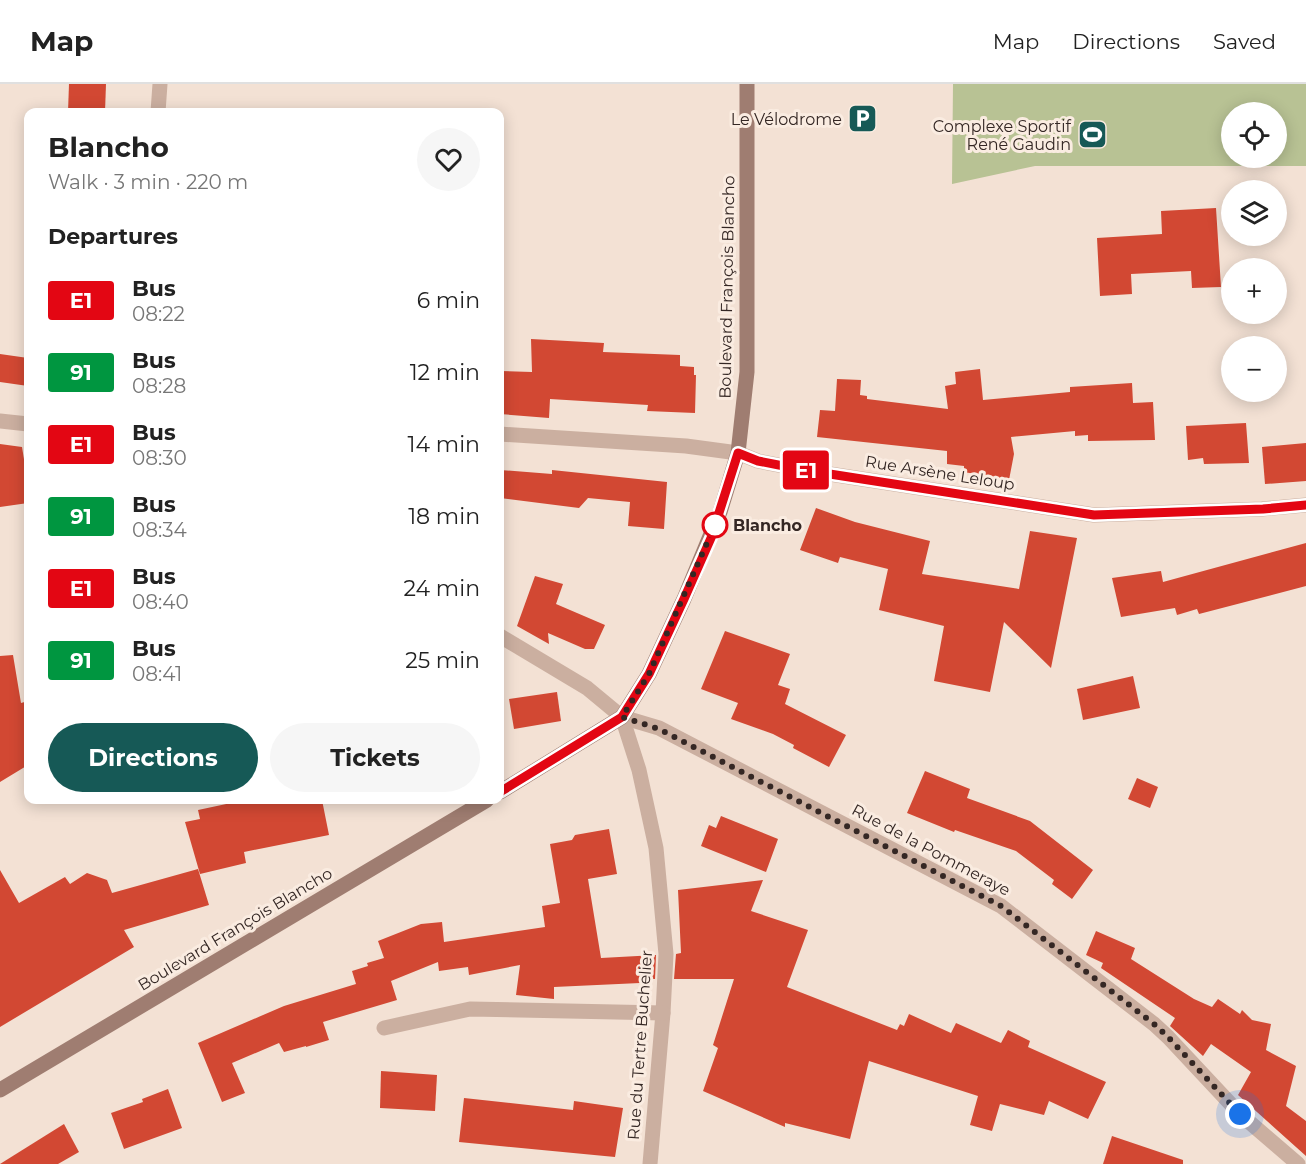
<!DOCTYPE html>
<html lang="en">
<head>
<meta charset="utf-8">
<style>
  body { margin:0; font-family:Montserrat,sans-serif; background:#f6f6f6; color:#222; height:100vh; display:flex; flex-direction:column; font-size:22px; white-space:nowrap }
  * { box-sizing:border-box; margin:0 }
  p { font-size:20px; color:#767676 }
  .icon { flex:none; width:33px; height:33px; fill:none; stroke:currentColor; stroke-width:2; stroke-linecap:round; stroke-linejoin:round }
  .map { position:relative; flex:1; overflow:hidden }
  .side { position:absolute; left:24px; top:24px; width:480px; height:696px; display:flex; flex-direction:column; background:#fff; border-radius:12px; box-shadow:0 3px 15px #0003 }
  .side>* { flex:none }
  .badge { padding:0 12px; border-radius:4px; font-size:21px; line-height:39px }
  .fabs { position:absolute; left:1221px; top:18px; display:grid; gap:12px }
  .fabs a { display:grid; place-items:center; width:66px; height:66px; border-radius:50%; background:#fff; box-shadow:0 3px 15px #0003; font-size:30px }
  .you { position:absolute; width:30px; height:30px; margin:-15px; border:4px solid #fff; border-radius:50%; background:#1a73e8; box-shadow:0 0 0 9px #1a73e833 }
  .map>.badge { position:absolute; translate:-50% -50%; box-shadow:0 0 0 3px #fff }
  h2 { padding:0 24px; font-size:22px; line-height:54px }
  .round { display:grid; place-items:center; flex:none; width:63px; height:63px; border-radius:32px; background:#f6f6f6 }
  .headline { display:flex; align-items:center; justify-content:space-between; height:102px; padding:0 24px }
  h1 { font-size:28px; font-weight:700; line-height:45px }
  .button { display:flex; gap:12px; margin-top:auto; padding:12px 24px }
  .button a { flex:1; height:69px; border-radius:36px; background:#165956; color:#fff; font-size:24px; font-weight:700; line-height:69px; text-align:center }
  .button a+a { background:#f6f6f6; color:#222 }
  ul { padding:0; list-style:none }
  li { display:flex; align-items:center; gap:18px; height:72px; padding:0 24px }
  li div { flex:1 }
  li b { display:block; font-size:22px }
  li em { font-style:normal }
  li .badge { min-width:66px; font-weight:700; text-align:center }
  header { display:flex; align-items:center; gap:36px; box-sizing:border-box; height:84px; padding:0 30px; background:#fff; border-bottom:2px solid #e0e0e0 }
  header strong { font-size:28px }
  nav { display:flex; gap:33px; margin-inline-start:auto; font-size:21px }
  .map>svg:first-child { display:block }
  .green { fill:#b8c294; fill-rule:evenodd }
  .building { fill:#d24833 }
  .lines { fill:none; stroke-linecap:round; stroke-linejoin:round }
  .street { stroke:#cbafa0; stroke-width:15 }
  .secondary { stroke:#9f7d71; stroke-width:15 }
  .line-casing { stroke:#fff; stroke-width:14 }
  .line { stroke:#e30613; stroke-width:9 }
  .walk { stroke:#342724; stroke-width:6; stroke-dasharray:0 10.8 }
  .stop-dot { fill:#fff; stroke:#e30613; stroke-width:3 }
  .labels { text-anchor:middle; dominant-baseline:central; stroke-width:6; stroke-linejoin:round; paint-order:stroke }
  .poi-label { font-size:16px; fill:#342724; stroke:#faece1; text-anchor:end }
  .street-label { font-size:16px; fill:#342724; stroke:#faece1 }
  .stop-label { font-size:16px; font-weight:bold; fill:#342724; stroke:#faece1; text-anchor:start }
</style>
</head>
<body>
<header>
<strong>Map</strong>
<nav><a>Map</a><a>Directions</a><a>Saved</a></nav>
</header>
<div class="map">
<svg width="1306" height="1080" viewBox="0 0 1306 1080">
  <rect width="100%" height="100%" fill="#f3e1d4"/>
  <path class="green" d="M953 0H1306V82H1035L952 100ZM1232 28H1276V74H1232Z"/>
  <g class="building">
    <polygon points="69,0 106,0 105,28 68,28"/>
    <polygon points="1216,124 1221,203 1192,204 1191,187 1131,190 1132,210 1100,212 1097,154 1162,150 1161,127"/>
    <polygon points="531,255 604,259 603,268 680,271 680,282 694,283 694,291 696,291 695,329 647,327 648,321 550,315 549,334 500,330 500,287 532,288"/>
    <polygon points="0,270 28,274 28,302 0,298"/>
    <polygon points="980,285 983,316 1070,308 1070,303 1132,299 1133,319 1153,318 1155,356 1088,357 1088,351 1075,352 1075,347 1011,353 1014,370 1009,396 964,388 964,382 947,380 947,367 817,353 820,326 835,327 837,295 861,296 860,311 867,312 867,315 948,325 945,302 956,300 955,288"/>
    <polygon points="1246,339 1249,379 1204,380 1203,374 1188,376 1186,342"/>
    <polygon points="1306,359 1306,397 1265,400 1262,363"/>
    <polygon points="0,360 22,363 28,400 28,419 0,423"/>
    <polygon points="500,386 552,390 552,386 667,398 664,445 628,442 630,418 588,414 579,424 500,414"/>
    <polygon points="816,424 855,438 930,457 922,490 1019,505 1030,447 1077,454 1051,584 1004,538 990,608 934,597 944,542 879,526 888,485 840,473 838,479 800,466"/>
    <polygon points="1306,459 1306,502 1199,530 1197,525 1177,531 1175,524 1121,533 1112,494 1161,487 1163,498"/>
    <polygon points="535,492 563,500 556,520 605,541 594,565 585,565 548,549 549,560 517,542"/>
    <polygon points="725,547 790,570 778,601 790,605 785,620 846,651 829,683 793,664 794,661 773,650 731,635 738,619 701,605"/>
    <polygon points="13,571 21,619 28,617 28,681 0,698 0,572"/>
    <polygon points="1133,592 1140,624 1083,636 1077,605"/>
    <polygon points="557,608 561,637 514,645 509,615"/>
    <polygon points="925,687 970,705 967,714 1030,737 1093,786 1072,815 1052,800 1054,796 1016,767 955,746 954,748 907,729"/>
    <polygon points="1137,694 1158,703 1150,724 1128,715"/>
    <polygon points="245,716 322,716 329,751 244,768 246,779 200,790 185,738 200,735 198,726"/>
    <polygon points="721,732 778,755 766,788 701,762 709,741 716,744"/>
    <polygon points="609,745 617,790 588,795 601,874 656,871 655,895 640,895 640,899 554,903 554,915 516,911 520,881 469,891 468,883 439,887 438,878 391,897 397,916 323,938 329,956 306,963 306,962 284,968 279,959 232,979 245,1009 222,1018 198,959 284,922 356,900 352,887 368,882 367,879 384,874 378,857 421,840 442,838 444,858 545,843 542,822 560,819 550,760 572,756 575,751"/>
    <polygon points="198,785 209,821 124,846 134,863 0,943 0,786 19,819 65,793 70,800 87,789 107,796 112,809"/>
    <polygon points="763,796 751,827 808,846 787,903 897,946 900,940 904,942 909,930 951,949 956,939 1001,959 1008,946 1030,957 1028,963 1106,998 1088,1035 1049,1017 1044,1031 1000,1020 992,1047 970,1041 978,1012 869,977 850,1055 785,1039 785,1043 703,1007 718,964 713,961 734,895 674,895 676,870 681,869 678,806"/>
    <polygon points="1096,847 1135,864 1131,875 1194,915 1212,923 1218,915 1240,930 1242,926 1252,936 1271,940 1266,966 1296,982 1286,1022 1306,1037 1306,1072 1238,1011 1251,988 1211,960 1203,972 1170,942 1175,934 1101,884 1103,879 1086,871"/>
    <polygon points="381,987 437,991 435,1027 380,1024"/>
    <polygon points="168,1005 182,1044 124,1065 111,1029 143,1018 142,1015"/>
    <polygon points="464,1014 573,1026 574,1017 623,1024 615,1073 459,1058"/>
    <polygon points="64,1040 79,1068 58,1080 0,1080"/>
    <polygon points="1112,1052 1183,1076 1183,1080 1103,1080"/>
  </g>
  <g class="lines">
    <g class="street">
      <polyline points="158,28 160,0"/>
      <polyline points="0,337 28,340"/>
      <polyline points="500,350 686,362 738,369 758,377 804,386 1094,431 1262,425 1306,421"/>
      <polyline points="500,552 587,604 622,633 659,644 1001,822 1154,940 1168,953 1240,1030 1298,1080"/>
      <polyline points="622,633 639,686 656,764 666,870 663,929 650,1080"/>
      <polyline points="384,944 470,925 663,929"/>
    </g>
    <g class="secondary">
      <polyline points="500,708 622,633 649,590 684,515 720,428 738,369 747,288 747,0"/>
      <polyline points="0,1006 487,716"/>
    </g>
  </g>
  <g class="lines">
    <defs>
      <polyline id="line" points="500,708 622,633 649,590 684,515 711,454 738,369 758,377 804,386 1094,431 1263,425 1306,421"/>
    </defs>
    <use href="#line" class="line-casing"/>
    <use href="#line" class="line"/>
    <polyline class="walk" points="715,441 649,590 622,633 659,645 1001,822 1154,940 1168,953 1240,1030"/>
  </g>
  <defs>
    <symbol id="parking-square" viewBox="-11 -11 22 22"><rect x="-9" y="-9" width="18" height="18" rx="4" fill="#165956" stroke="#faece1"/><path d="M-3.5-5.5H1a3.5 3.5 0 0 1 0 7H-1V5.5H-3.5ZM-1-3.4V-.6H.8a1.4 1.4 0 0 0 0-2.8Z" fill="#fff"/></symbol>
    <symbol id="stadium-square" viewBox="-11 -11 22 22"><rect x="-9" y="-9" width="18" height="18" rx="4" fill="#165956" stroke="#faece1"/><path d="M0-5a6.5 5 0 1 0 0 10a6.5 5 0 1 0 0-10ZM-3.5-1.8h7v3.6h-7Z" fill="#fff"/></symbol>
  </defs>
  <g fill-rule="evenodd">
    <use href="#parking-square" x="846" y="18" width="33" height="33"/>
    <use href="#stadium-square" x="1076" y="34" width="33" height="33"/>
  </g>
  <circle class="stop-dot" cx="715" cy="441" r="12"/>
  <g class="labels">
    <g class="poi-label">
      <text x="842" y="35">Le Vélodrome</text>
      <text x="1071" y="42">Complexe Sportif<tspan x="1071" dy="18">René Gaudin</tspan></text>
    </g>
    <g class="street-label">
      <text transform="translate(727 203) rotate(-89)">Boulevard François Blancho</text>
      <text transform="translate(940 389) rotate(9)">Rue Arsène Leloup</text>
      <text transform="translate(931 766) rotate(28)">Rue de la Pommeraye</text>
      <text transform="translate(235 845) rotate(-31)">Boulevard François Blancho</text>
      <text transform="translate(640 961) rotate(-86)">Rue du Tertre Buchelier</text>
    </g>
    <g class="stop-label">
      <text x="733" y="441">Blancho</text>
    </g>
  </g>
</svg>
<div class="fabs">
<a><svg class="icon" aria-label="locate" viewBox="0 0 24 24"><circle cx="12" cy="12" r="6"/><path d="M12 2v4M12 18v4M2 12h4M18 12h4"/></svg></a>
<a><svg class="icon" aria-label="layers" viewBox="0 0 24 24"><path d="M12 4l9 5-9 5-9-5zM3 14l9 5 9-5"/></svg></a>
<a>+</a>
<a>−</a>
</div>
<div class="you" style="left:1240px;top:1030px"></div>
<b class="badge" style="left:806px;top:386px;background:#e30613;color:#fff">E1</b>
<section class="side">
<div class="headline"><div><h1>Blancho</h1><p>Walk · 3 min · 220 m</p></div><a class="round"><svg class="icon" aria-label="heart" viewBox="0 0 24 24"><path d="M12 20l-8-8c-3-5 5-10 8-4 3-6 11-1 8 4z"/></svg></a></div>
<h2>Departures</h2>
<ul>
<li><span class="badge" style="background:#e30613;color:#fff">E1</span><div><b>Bus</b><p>08:22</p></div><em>6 min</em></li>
<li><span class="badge" style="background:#009640;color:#fff">91</span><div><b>Bus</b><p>08:28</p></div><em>12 min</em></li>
<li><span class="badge" style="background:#e30613;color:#fff">E1</span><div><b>Bus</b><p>08:30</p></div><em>14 min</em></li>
<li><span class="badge" style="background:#009640;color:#fff">91</span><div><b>Bus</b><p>08:34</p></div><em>18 min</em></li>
<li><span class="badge" style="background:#e30613;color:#fff">E1</span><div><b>Bus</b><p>08:40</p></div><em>24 min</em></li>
<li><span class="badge" style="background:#009640;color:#fff">91</span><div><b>Bus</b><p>08:41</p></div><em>25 min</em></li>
</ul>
<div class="button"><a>Directions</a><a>Tickets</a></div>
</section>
</div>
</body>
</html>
